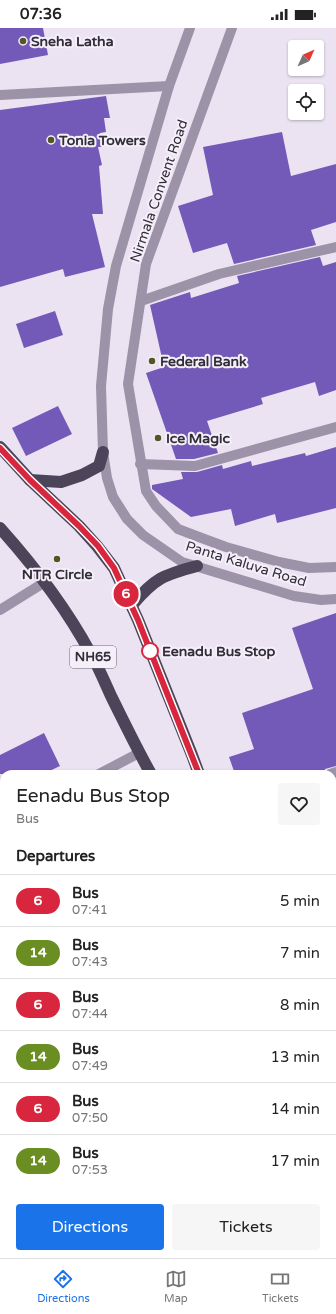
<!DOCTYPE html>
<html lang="en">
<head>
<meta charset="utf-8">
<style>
  body { margin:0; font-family:"Varela Round",sans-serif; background:#f6f6f6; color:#222; height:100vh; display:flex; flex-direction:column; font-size:15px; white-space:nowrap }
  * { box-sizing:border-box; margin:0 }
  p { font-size:13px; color:#767676 }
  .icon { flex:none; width:22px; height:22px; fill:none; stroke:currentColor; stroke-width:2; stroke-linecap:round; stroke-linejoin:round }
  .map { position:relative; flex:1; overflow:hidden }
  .sheet { position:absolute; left:0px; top:742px; width:336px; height:488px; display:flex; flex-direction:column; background:#fff; border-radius:12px 12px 0 0; box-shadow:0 1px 3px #0004 }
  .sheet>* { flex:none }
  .badge { padding:0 8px; border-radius:13px; font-size:14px; line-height:26px }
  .needle { width:26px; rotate:45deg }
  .buttons { position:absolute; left:288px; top:12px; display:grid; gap:8px }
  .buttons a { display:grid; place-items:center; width:36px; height:36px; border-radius:4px; background:#fff; box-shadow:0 1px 3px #0004; font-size:20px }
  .map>.badge { position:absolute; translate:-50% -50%; box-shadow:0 0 0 2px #fff }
  h2 { padding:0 16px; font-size:15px; line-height:36px }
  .round { display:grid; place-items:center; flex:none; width:42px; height:42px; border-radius:4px; background:#f6f6f6 }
  .overview { display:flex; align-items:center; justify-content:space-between; height:68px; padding:0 16px }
  h1 { font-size:19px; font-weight:600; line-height:30px }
  .cta { display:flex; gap:8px; margin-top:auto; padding:8px 16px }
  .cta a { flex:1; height:46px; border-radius:4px; background:#1a73e8; color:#fff; font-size:16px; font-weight:600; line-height:46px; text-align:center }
  .cta a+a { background:#f6f6f6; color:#222 }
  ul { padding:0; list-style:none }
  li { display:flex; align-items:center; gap:12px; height:52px; padding:0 16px; border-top:1px solid #e0e0e0 }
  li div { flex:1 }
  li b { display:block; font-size:15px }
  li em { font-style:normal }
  li .badge { min-width:44px; font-weight:700; text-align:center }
  .status { display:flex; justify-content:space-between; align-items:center; height:28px; padding:0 20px; background:#fff; direction:ltr }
  .status svg { height:11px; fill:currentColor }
  .tab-bar { display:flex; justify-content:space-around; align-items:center; height:56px; border-top:1px solid #e0e0e0; background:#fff; font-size:11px; color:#767676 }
  .tab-bar a { display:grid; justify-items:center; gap:2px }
  .tab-bar .on { color:#1a73e8 }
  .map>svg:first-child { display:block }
  .building { fill:#735ab9 }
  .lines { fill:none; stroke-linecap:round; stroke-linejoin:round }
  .minor { stroke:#9d93a9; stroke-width:10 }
  .highway { stroke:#4c4559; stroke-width:12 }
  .line-casing { stroke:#fff; stroke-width:9 }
  .line { stroke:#d7263d; stroke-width:6 }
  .poi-dot { fill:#525626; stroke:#f5eff9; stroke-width:1.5 }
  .stop-dot { fill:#fff; stroke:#d7263d; stroke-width:2 }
  .labels { text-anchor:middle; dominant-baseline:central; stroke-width:4; stroke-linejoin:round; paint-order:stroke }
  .shield { fill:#f5eff9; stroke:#6c6773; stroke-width:1 }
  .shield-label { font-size:13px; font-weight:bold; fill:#312d39 }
  .poi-label { font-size:14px; font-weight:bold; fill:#312d39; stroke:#f5eff9; text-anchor:start }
  .street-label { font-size:14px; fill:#312d39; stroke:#f5eff9 }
  .stop-label { font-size:14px; font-weight:bold; fill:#312d39; stroke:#f5eff9; text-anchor:start }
</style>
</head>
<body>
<div class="status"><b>07:36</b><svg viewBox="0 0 49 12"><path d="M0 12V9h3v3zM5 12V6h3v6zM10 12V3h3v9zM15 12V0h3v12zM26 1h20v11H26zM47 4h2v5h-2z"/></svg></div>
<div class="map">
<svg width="336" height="1230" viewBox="0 0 336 1230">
  <rect width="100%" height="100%" fill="#ebe3f2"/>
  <g class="building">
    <polygon points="0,0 43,0 48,27 0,36"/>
    <polygon points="106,68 110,90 104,90 106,104 100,105 102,119 98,119 102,137 99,138 103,186 92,186 105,239 65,249 63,241 0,259 0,82"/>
    <polygon points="282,104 291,148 336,136 336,194 311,202 316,217 234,236 227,215 193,225 178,178 213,167 203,119"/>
    <polygon points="320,229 323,238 336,234 336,362 319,368 315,354 261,370 263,376 207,393 218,425 194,431 176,431 146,345 164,339 150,277 190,264 191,270 239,255 237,248"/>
    <polygon points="55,283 63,307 24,320 16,296"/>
    <polygon points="58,378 72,406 26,428 12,400"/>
    <polygon points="336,419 336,480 277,495 275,486 235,498 231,481 191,489 152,461 152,457 183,451 181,444 197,444 222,437 223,441 251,433 252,438 305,425 306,428"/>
    <polygon points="336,585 336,738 325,741 324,746 235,746 229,729 254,721 242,685 313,661 292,600"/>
    <polygon points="44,705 60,738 43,746 0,746 0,727"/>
  </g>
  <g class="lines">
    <g class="minor">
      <polyline points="190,0 169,58 116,238 108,281 101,358 103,424 107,450 113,469 127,491 143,507 182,534 294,568 321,572 336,571"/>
      <polyline points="232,0 146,236 128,356 146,463 156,478 178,501 199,509 226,519 279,534 309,540 336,539"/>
      <polyline points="0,67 169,58"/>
      <polyline points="141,273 219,246 336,219"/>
      <polyline points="140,436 195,438 336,399"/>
      <polyline points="0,582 45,554"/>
      <polyline points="99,746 139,725"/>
      <polyline points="330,746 336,744"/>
      <polyline points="0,793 4,791"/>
      <polyline points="332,893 336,892"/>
      <polyline points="0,1043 4,1040"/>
      <polyline points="332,1174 336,1173"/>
      <polyline points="9,1230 16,1226"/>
    </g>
    <g class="highway">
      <polyline points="0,419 30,452 79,498 97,518 114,540 138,592 192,727 199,746"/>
      <polyline points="30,452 61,454 82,447 99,438 103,424"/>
      <path d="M0 500C35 539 66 580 91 626 99 640 105 655 112 670 125 696 137 721 151 746"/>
      <path d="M132 577C155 550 163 547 197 538"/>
      <polyline points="270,1226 270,1230"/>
      <polyline points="299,1226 300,1230"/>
    </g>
  </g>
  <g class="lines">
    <defs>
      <polyline id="line" points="0,420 30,452 79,498 98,518 114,540 138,592 199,746"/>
    </defs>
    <use href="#line" class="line-casing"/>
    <use href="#line" class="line"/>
  </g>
  <g class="poi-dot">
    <circle cx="23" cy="13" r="4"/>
    <circle cx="51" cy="112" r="4"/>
    <circle cx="152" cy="333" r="4"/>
    <circle cx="158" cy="410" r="4"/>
    <circle cx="57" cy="531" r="4"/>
  </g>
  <circle class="stop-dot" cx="150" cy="623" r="8"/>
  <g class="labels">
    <rect class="shield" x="70" y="618" width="46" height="22" rx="3"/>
    <g class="shield-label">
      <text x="93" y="629">NH65</text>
    </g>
    <g class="poi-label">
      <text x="31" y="13">Sneha Latha</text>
      <text x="59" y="112">Tonia Towers</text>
      <text x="160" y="333">Federal Bank</text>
      <text x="166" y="410">Ice Magic</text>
      <text x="57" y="546" text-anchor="middle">NTR Circle</text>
    </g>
    <g class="street-label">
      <text transform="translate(159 163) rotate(-71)">Nirmala Convent Road</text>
      <text transform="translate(246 536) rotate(17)">Panta Kaluva Road</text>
    </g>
    <g class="stop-label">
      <text x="162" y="623">Eenadu Bus Stop</text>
    </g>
  </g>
</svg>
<div class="buttons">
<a><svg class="needle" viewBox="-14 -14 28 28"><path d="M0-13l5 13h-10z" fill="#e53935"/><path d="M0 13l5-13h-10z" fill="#767676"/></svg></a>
<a><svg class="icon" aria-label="locate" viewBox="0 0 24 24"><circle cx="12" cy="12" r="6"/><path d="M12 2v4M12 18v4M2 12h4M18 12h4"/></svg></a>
</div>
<b class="badge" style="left:126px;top:566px;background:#d7263d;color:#fff">6</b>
<section class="sheet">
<div class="overview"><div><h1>Eenadu Bus Stop</h1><p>Bus</p></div><a class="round"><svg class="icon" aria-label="heart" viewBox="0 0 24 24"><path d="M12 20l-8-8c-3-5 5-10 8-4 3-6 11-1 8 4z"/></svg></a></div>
<h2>Departures</h2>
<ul>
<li><span class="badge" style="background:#d7263d;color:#fff">6</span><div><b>Bus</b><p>07:41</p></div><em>5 min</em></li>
<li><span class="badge" style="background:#6b8e23;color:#fff">14</span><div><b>Bus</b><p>07:43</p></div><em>7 min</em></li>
<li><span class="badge" style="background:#d7263d;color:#fff">6</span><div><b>Bus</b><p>07:44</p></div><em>8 min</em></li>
<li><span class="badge" style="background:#6b8e23;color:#fff">14</span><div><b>Bus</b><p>07:49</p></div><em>13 min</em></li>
<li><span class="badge" style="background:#d7263d;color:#fff">6</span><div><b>Bus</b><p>07:50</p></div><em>14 min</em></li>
<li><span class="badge" style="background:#6b8e23;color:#fff">14</span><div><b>Bus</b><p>07:53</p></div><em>17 min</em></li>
</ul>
<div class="cta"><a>Directions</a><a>Tickets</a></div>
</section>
</div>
<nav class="tab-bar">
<a class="on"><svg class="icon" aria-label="directions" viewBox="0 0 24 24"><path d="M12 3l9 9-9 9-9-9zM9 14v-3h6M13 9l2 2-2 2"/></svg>Directions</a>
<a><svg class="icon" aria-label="map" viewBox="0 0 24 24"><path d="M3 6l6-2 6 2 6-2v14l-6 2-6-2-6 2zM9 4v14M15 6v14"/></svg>Map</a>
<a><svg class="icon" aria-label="tickets" viewBox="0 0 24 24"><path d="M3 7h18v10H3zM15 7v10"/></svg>Tickets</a>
</nav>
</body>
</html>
